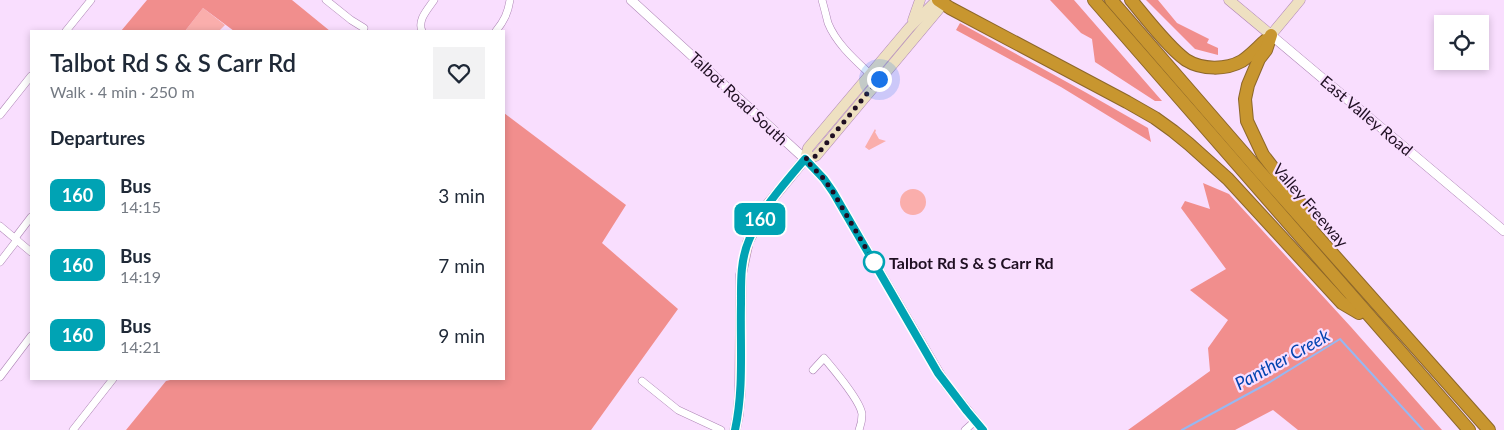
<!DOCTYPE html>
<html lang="en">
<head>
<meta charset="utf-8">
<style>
  body { margin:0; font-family:Lato,sans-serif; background:#f2f2f3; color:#1f2937; height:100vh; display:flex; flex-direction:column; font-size:19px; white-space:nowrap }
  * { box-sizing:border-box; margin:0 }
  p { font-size:16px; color:#747a83 }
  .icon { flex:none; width:28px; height:28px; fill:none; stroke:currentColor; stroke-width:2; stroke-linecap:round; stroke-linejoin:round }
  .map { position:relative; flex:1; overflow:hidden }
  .details { position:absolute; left:30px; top:30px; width:475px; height:350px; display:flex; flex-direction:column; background:#fff; border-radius:0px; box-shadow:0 2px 8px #0003 }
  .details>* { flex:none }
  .badge { padding:0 10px; border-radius:8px; font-size:18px; line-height:32px }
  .fabs { position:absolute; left:1434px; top:15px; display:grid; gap:10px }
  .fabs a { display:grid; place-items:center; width:55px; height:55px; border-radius:0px; background:#fff; box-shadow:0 2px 8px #0003; font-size:25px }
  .you { position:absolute; width:25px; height:25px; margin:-12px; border:4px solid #fff; border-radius:50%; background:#1a73e8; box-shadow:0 0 0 8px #1a73e833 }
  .map>.badge { position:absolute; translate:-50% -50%; box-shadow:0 0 0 2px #fff }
  h2 { padding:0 20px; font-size:19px; line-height:45px }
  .round { display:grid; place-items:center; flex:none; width:52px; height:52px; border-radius:0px; background:#f2f2f3 }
  .overview { display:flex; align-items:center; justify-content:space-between; height:85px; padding:0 20px }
  h1 { font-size:24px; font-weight:600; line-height:38px }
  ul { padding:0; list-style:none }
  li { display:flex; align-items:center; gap:15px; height:70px; padding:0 20px }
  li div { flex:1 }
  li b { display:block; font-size:19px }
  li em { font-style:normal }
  li .badge { min-width:55px; font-weight:700; text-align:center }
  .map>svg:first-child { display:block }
  .green { fill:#faaeac }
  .forest { fill:#f18e8d }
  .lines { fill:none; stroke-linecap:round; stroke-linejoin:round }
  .stream { stroke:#96b8f2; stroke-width:2 }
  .minor-casing { stroke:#ad84b5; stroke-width:8 }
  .tertiary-casing { stroke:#ad84b5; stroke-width:10 }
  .secondary-casing { stroke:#ad84b5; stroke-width:11 }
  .motorway-casing { stroke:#8d672a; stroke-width:14 }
  .minor { stroke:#fff; stroke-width:7 }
  .tertiary { stroke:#fff; stroke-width:9 }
  .secondary { stroke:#eee0c1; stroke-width:10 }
  .motorway { stroke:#c8962f; stroke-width:12 }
  .line-casing { stroke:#fff; stroke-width:11 }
  .line { stroke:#00a3b4; stroke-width:8 }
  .walk { stroke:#1f0f22; stroke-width:5; stroke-dasharray:0 9 }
  .stop-dot { fill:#fff; stroke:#00a3b4; stroke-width:2.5 }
  .labels { text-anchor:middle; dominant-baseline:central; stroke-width:4.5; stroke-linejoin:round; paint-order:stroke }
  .street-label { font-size:16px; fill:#1f0f22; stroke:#f9defe }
  .stop-label { font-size:16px; font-weight:bold; fill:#1f0f22; stroke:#f9defe; text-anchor:start }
  .water-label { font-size:18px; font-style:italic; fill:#0244b0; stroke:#f9defe }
</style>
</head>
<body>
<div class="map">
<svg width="1504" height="430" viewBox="0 0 1504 430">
  <rect width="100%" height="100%" fill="#f9defe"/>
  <g class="green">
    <polygon points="203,8 225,25 219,31 185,31"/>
    <polygon points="875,129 876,131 875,132 879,139 886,141 869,150 865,147"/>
    <circle cx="913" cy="202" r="13"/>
  </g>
  <g class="forest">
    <polygon points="147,0 292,0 330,31 234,31 203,8 185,31 121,31"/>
    <polygon points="1050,0 1074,0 1162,101 1155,101 1095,62 1092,39 1081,33"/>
    <polygon points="1146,0 1158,0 1177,23 1209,39 1207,43 1218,48 1218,55 1195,49"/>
    <polygon points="960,23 1085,92 1148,128 1151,142 1061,87 956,30"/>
    <polygon points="504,113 626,205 602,243 678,309 591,430 126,430 166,381 174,379 504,379"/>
    <polygon points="1203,183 1229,194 1351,327 1442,430 1298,430 1273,410 1235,430 1128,430 1210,371 1208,348 1228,320 1190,290 1226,269 1181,208 1185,201 1210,209"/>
  </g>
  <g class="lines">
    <polyline class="stream" points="1182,430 1270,382 1340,339 1423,430"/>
    <defs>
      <g id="minor">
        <polyline points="326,0 351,20 364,28"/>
        <path d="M822 0C824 7 826 15 828 23 836 43 854 59 870 74"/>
        <polyline points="66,31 91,0"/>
        <path d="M422 31C417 20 428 9 434 0"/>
        <path d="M496 31C504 21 508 13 510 0"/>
        <polyline points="0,115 31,76"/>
        <polyline points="0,226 31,252"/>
        <polyline points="15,238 31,217"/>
        <polyline points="0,262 17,240"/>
        <path d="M813 370 824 358C834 370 860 400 862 414 862 420 861 425 859 430"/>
        <polyline points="0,377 31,336"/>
        <polyline points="642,381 678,410 721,430"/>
        <polyline points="73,430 113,379"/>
        <polyline points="965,430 975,421"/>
      </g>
      <g id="tertiary">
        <polyline points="631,0 805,159 824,179 833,192 939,373 946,384 983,430"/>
        <polyline points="1271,35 1504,231"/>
      </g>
      <g id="secondary">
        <polyline points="1229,0 1271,35 1300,0"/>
        <polyline points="913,20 920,0"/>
        <polyline points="805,159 816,156 939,9 941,0"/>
        <polyline points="735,430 738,415 740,394 741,275 748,242 768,204 805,159 808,148 909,28 933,4 940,2"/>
      </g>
      <g id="motorway">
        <polyline points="938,0 950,8 1127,102 1155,118 1173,131 1189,144 1228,179 1342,303 1359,313"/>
        <polyline points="1094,0 1469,430"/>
        <polyline points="1111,0 1261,173 1489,430"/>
        <path d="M1131 0C1146 18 1168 47 1186 60 1202 70 1226 70 1242 61 1251 55 1258 47 1266 40"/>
        <polyline points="1271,35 1266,50 1259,59 1248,85 1245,99 1247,121 1263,155 1314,221"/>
      </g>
    </defs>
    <use href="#minor" class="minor-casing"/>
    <use href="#tertiary" class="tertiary-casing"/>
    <use href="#secondary" class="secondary-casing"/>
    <use href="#motorway" class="motorway-casing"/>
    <use href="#minor" class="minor"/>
    <use href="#tertiary" class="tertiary"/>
    <use href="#secondary" class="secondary"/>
    <use href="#motorway" class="motorway"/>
  </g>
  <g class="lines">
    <defs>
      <path id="line" d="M735 430C744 389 740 346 741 304 741 283 740 261 749 240 761 209 783 185 805 159L824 179 833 192 938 373 967 411 983 430"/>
    </defs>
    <use href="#line" class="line-casing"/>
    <use href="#line" class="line"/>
    <polyline class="walk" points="874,262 833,192 824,179 805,159 816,156 879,79"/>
  </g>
  <circle class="stop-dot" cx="874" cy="262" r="10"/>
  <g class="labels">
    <g class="street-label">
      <text transform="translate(739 98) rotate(43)">Talbot Road South</text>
      <text transform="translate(1367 115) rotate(40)">East Valley Road</text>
      <text transform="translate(1311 205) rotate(49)">Valley Freeway</text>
    </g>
    <g class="stop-label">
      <text x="889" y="262">Talbot Rd S &amp; S Carr Rd</text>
    </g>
    <g class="water-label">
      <text transform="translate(1282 359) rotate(-29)">Panther Creek</text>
    </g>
  </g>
</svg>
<div class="fabs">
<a><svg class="icon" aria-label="locate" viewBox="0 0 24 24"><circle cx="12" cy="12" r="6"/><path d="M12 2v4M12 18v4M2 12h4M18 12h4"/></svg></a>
</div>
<div class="you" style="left:879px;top:79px"></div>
<b class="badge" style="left:760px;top:219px;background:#00a3b4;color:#fff">160</b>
<section class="details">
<div class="overview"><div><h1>Talbot Rd S &amp; S Carr Rd</h1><p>Walk · 4 min · 250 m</p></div><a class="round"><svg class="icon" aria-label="heart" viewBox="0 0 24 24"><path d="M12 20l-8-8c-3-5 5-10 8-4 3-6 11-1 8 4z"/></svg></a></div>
<h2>Departures</h2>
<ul>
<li><span class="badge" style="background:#00a3b4;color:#fff">160</span><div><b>Bus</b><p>14:15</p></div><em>3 min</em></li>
<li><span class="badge" style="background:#00a3b4;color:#fff">160</span><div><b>Bus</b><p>14:19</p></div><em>7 min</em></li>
<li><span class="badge" style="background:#00a3b4;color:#fff">160</span><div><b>Bus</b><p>14:21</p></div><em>9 min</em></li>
</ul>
</section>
</div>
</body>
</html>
